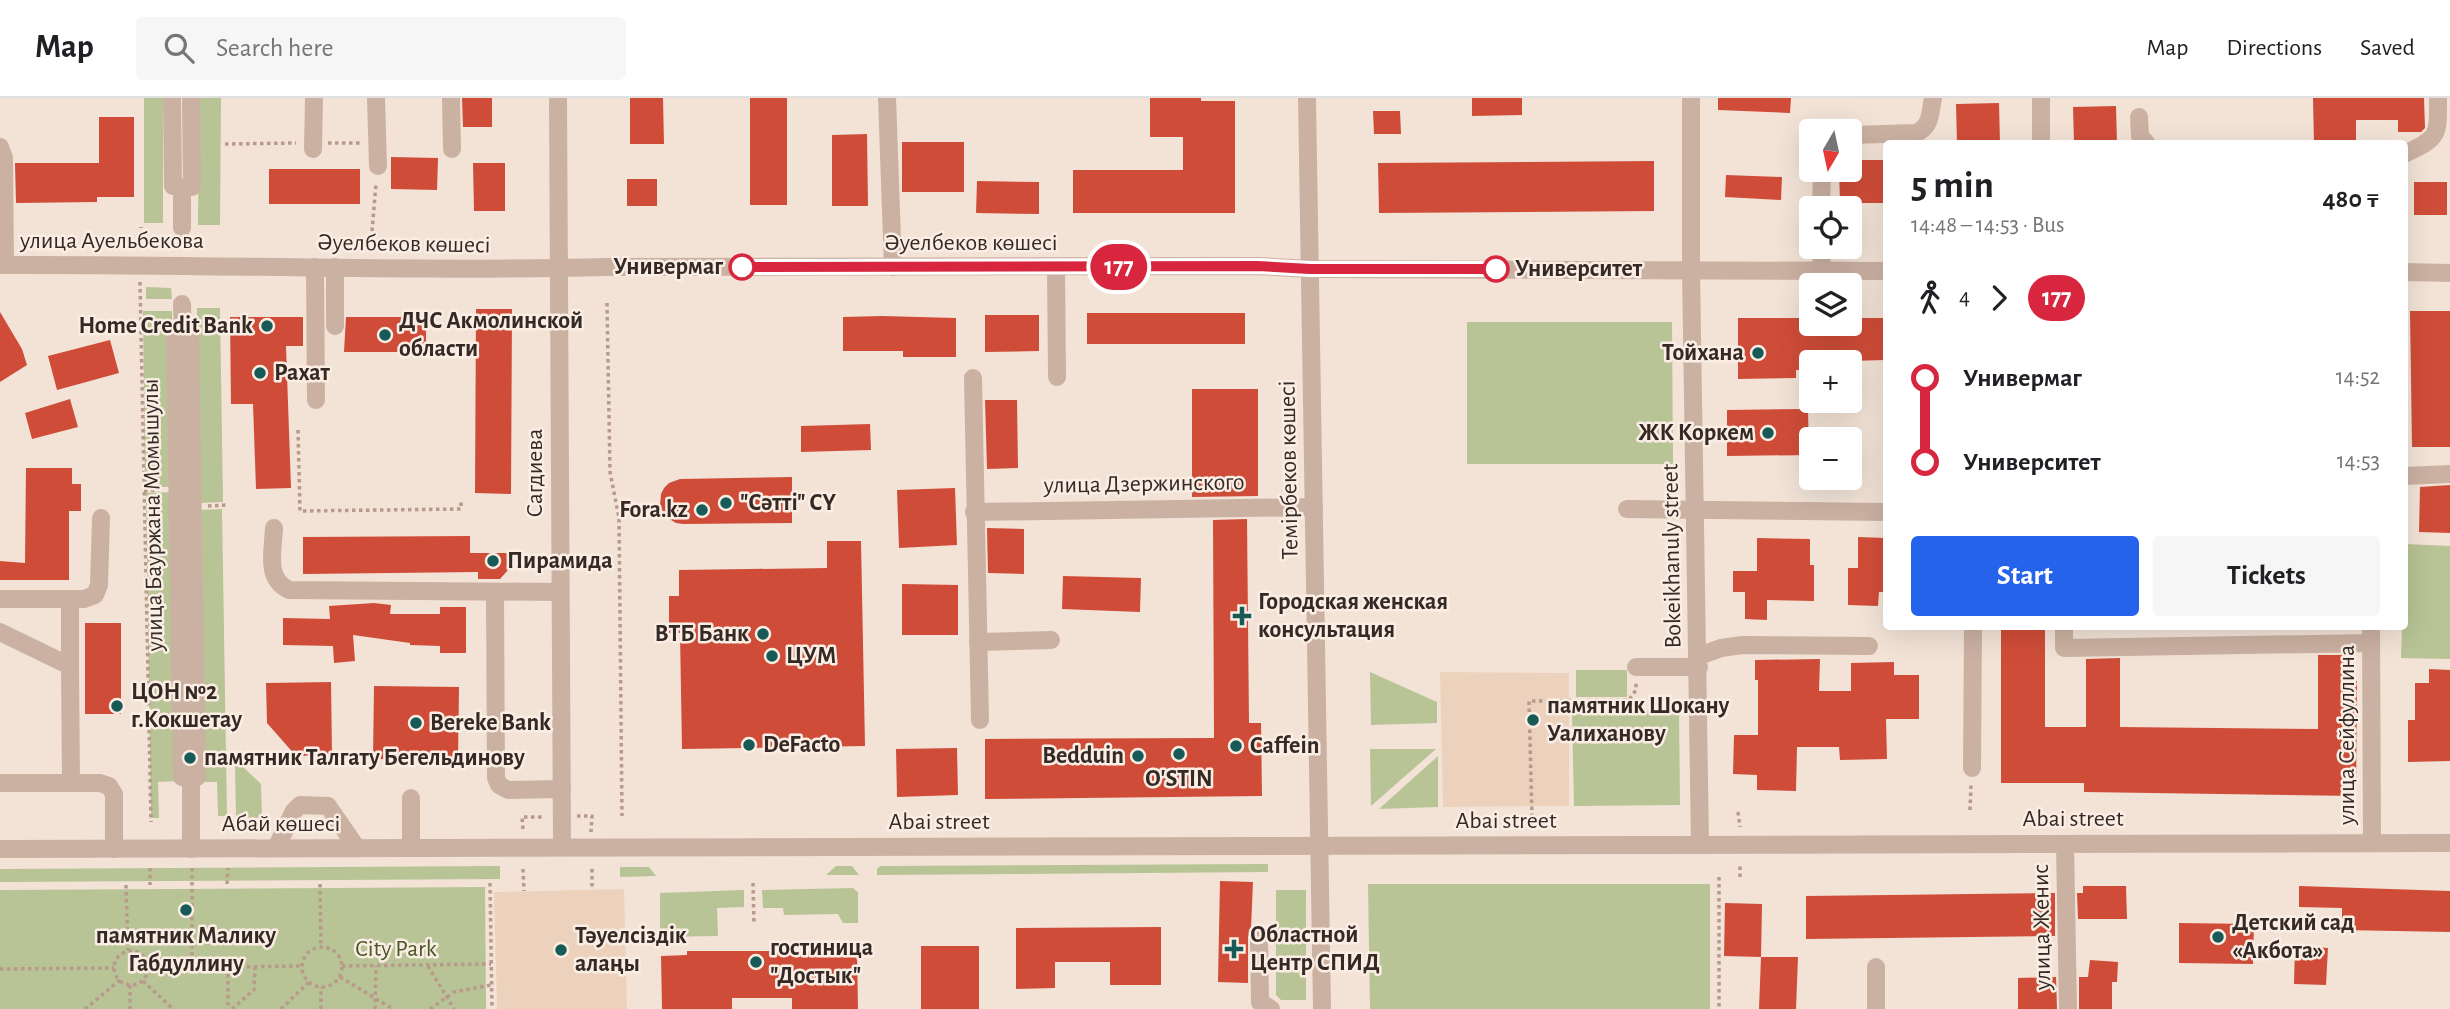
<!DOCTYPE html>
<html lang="en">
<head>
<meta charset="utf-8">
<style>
  body { margin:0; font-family:"Alegreya Sans",sans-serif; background:#f6f6f6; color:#202124; height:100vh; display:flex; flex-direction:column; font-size:26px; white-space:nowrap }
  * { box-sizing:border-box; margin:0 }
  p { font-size:23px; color:#757577 }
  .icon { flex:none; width:38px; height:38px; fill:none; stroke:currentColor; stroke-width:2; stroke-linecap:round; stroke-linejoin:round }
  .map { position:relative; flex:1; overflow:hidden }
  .sheet { position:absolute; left:1883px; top:42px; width:525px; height:490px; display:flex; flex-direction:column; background:#fff; border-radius:7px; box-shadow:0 7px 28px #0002 }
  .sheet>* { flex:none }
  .badge { padding:0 14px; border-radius:23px; font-size:24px; line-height:46px }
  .needle { width:46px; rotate:189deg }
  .controls { position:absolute; left:1799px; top:21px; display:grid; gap:14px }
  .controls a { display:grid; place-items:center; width:63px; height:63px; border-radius:7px; background:#fff; box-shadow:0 7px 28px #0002; font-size:35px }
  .map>.badge { position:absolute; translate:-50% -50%; box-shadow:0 0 0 4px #fff }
  .legs { display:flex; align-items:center; gap:10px; height:77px; padding:0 28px; font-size:23px }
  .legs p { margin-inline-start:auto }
  .head { display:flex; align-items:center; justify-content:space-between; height:119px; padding:0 28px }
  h1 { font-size:38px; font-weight:700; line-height:52px }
  .button { display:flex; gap:14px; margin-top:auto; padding:14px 28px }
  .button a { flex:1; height:80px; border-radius:7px; background:#2563eb; color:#fff; font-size:28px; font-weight:700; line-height:80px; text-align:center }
  .button a+a { background:#f6f6f6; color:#202124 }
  ul { padding:0 28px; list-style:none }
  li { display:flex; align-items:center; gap:24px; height:84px; font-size:26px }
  li i { display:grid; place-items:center; width:10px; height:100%; margin:0 9px; background:currentColor }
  li i::after { content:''; width:18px; height:18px; margin:-9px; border:5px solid; border-radius:50%; background:#fff }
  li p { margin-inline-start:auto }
  li:first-child i { background:linear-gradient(#0000 50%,currentColor 0) }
  li:last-child i { background:linear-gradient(currentColor 50%,#0000 0) }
  header { display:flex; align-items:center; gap:42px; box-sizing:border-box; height:98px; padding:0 35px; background:#fff; border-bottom:2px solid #e0e0e0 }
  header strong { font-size:33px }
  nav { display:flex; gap:38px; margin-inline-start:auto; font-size:24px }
  .search { width:490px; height:63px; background:#f6f6f6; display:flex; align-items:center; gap:18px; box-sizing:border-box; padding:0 24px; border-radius:7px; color:#757577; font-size:26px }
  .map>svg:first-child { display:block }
  .green { fill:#b8c396 }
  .plaza { fill:#ecd2bc }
  .building { fill:#cf4d38 }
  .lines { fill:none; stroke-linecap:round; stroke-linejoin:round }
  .path { stroke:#b79a8c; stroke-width:3.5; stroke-dasharray:3.5 3.5; stroke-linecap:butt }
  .minor { stroke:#cbb1a2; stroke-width:18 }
  .line-1-casing { stroke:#fff; stroke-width:16 }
  .line-1 { stroke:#d7263d; stroke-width:10 }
  .stop-1-dot { fill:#fff; stroke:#d7263d; stroke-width:3.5 }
  .poi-dot { fill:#185a57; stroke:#faede3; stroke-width:2.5 }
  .labels { text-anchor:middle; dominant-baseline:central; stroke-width:5; stroke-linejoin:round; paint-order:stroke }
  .street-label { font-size:24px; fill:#352925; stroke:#faede3 }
  .stop-label { font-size:24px; font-weight:bold; fill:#352925; stroke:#faede3; text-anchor:end }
  .poi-label { font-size:24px; font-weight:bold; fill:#352925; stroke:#faede3; text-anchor:start }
  .park-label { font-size:24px; fill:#495627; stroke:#faede3 }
</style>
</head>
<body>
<header>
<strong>Map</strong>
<div class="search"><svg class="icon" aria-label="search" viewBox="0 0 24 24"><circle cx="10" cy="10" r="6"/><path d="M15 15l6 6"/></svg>Search here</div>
<nav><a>Map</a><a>Directions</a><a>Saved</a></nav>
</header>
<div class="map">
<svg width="2450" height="911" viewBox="0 0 2450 911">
  <rect width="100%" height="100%" fill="#f3e3d7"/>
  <g class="green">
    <rect x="144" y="0" width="19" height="125"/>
    <polygon points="199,0 221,0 220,127 198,127"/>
    <polygon points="146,189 171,190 172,201 146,201"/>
    <polygon points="197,210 220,210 223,404 200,405"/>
    <polygon points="143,213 172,213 174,389 145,389"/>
    <polygon points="1467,224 1672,224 1673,366 1467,366"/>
    <polygon points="174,394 179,683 158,684 159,720 151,720 146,395"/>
    <polygon points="222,411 227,718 218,718 217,684 203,684 199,412"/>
    <polygon points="2405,446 2450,448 2450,561 2401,560 2402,529 2404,528"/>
    <rect x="1576" y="572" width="51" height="27"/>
    <polygon points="1370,574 1437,604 1437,625 1371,627"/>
    <polygon points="1679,613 1680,707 1574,708 1572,614"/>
    <polygon points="1370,651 1436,651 1371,708"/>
    <polygon points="1438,658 1438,709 1379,711"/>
    <polygon points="235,668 242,668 261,686 262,720 236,719"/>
    <polygon points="1268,766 1268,774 877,777 877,771 880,768"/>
    <polygon points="500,768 500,781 0,784 0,771"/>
    <polygon points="836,768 852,768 859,777 826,777"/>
    <polygon points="620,769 649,769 656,778 620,779"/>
    <polygon points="1368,786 1710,786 1710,911 1370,911"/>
    <polygon points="485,789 486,911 0,911 0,792"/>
    <polygon points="853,790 858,794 858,825 843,825 838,816 784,817 783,810 763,810 762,792"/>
    <polygon points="744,792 744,809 717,810 718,838 660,839 660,795"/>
    <polygon points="1276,792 1306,792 1306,902 1281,902 1276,897"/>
  </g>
  <g class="plaza">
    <polygon points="1440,574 1569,575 1569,708 1443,709"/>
    <polygon points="624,791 627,911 497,911 494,794"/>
  </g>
  <g class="building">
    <polygon points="462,0 492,0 492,29 463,29"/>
    <polygon points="630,0 663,0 664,46 630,46"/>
    <rect x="750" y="0" width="37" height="107"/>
    <polygon points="1150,0 1201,0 1201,3 1235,3 1235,115 1073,115 1073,72 1183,72 1183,39 1150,39"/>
    <polygon points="1472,0 1522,0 1522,17 1472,18"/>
    <polygon points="1718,0 1791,0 1790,15 1718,12"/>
    <polygon points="2313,0 2424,0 2425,30 2421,34 2398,34 2398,22 2356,22 2356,46 2314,46"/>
    <polygon points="1999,5 2000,46 1957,46 1956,6"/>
    <polygon points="2116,8 2117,46 2074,46 2073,9"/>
    <polygon points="1373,13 1400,13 1401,36 1374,36"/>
    <polygon points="99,19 134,19 134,99 97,99 97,104 16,105 15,65 99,65"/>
    <polygon points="867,36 868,108 832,108 832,37"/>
    <rect x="902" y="44" width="62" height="50"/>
    <polygon points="391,59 438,60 437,92 391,91"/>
    <polygon points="1850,62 1886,62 1886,105 1840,105 1839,72 1850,72"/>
    <polygon points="1654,63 1654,113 1379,115 1378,65"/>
    <polygon points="473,65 505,65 505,113 474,113"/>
    <rect x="269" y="71" width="91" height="35"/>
    <polygon points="1726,77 1782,79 1781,102 1725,99"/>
    <rect x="627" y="81" width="30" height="27"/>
    <polygon points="977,83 1039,84 1039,116 976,115"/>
    <rect x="2414" y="84" width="33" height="33"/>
    <polygon points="476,211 512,211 511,396 475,395"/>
    <polygon points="2410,213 2450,213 2450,349 2412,349"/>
    <polygon points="0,214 22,251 27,267 0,284"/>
    <rect x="1087" y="215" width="158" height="31"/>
    <polygon points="985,217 1039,217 1039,253 985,254"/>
    <polygon points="882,218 956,220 956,259 903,259 903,253 843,253 843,219"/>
    <polygon points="230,219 303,219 303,248 286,248 291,390 256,391 253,306 231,306"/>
    <polygon points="346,219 426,219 426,254 344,254"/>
    <polygon points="1738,220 1811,220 1811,226 1850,226 1850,220 1886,220 1886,262 1811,264 1811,272 1796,272 1796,280 1738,281"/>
    <polygon points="110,242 119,275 57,292 48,258"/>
    <polygon points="1192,291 1258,291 1258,398 1192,399"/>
    <polygon points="70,301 78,329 32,341 25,315"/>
    <polygon points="985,302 1017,302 1018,370 987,371"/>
    <polygon points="1808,311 1809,357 1727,358 1727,312"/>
    <polygon points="870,326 871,352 801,354 801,328"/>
    <polygon points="26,370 72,370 72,386 81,386 81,413 69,413 69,482 0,482 0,463 25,465"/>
    <polygon points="792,379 792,425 683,426 676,425 666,419 660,408 661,396 664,390 669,385 680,381"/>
    <polygon points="2450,387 2450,435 2419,434 2420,389"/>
    <polygon points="955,390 957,447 899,450 897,392"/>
    <polygon points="1247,421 1249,625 1261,625 1262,698 985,701 985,641 1214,640 1213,422"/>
    <polygon points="987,430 1024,431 1024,476 988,475"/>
    <polygon points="470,438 470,455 509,455 509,471 500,481 478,481 478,474 303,476 303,439"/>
    <polygon points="1858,439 1886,440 1886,494 1879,494 1878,508 1848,507 1848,470 1858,470"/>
    <polygon points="1757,440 1810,441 1810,467 1814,467 1814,503 1767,502 1767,522 1745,521 1745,494 1733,494 1733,473 1757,473"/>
    <polygon points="827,443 861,443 865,648 682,651 680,535 669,535 669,498 679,498 679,472 827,470"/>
    <polygon points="1063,478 1141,480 1140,514 1062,511"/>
    <polygon points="902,486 958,487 958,537 902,537"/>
    <polygon points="374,505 391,507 390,516 440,516 440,509 466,509 466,555 440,555 440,548 410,547 410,545 353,537 355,563 334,565 333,548 283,547 283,520 330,521 329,508"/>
    <rect x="85" y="525" width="36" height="91"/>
    <polygon points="2001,528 2045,528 2045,629 2086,629 2086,561 2120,560 2120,629 2318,631 2318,557 2344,557 2344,583 2357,583 2356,698 2084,694 2084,685 2001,685"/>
    <polygon points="1820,561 1819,593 1851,593 1851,565 1894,564 1894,577 1919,577 1919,621 1886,621 1887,661 1840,662 1839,649 1797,649 1796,693 1757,692 1757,677 1733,676 1734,637 1758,637 1758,582 1755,582 1755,562"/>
    <polygon points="2429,571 2450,572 2450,663 2408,664 2408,622 2415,622 2415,585 2429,585"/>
    <polygon points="331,584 332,657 296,658 267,625 266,585"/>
    <polygon points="374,588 459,589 458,662 373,661"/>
    <polygon points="957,650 958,697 897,699 896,651"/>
    <polygon points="1220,783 1253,784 1251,831 1248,839 1248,885 1218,884"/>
    <polygon points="2083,788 2126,788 2127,821 2078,821 2077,795 2083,795"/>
    <polygon points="2299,788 2450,793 2450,834 2342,832 2342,810 2299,809"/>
    <polygon points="2055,795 2055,838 1806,841 1806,798"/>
    <polygon points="1725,805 1762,806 1761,859 1724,858"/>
    <polygon points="2179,825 2254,826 2253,866 2179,865"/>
    <polygon points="1161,829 1161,887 1110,887 1110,864 1055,864 1055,890 1016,891 1016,830"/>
    <rect x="921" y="848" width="58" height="63"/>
    <polygon points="2295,848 2328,850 2326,887 2294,886"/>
    <polygon points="687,853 857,853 858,911 792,911 792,900 732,900 732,911 662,911 661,858 687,857"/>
    <polygon points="1761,859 1798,859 1796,911 1759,911"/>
    <polygon points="2090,862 2118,864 2117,884 2112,884 2112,911 2079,911 2079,879 2088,879"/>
    <polygon points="2056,879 2057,911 2018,911 2018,880"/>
  </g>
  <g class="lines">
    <g class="path">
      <polyline points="328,45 362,45"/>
      <polyline points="225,46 296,45"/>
      <polyline points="372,133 376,86"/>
      <polyline points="140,151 141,129"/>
      <polyline points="140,184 151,724"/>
      <polyline points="607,205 610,374 619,420 622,718"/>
      <polyline points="298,332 300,413 461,411 461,402"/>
      <polyline points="144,393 159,392"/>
      <polyline points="208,408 227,407"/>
      <polyline points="1970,712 1971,686"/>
      <polyline points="1738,714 1740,729"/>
      <polyline points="577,718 592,718 591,734"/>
      <polyline points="1532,719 1529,603 1629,602 1636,592 1636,585"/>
      <polyline points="523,731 522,719 545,719"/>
      <polyline points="150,770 150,787"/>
      <polyline points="192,770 192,869"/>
      <polyline points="523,771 524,793"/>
      <polyline points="592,771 592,791"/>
      <polyline points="1719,779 1719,911"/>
      <polyline points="1740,779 1740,765"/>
      <polyline points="490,785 492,911"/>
      <polyline points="753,785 754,826"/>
      <polyline points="227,786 228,770"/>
      <polyline points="320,786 321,848"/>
      <polyline points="126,787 128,852"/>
      <circle cx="322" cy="869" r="20"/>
      <circle cx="131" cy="870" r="17"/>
      <polyline points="342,868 491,866"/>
      <polyline points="428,868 454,911"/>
      <polyline points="228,869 228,911"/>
      <polyline points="149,870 301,868"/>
      <polyline points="0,871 114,870"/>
      <polyline points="340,879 393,911"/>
      <polyline points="143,883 173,911"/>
      <polyline points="130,887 130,911"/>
      <polyline points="85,911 120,882"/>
      <polyline points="232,911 254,892 255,869"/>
      <polyline points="281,911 309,884"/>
      <polyline points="321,911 321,889"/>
      <polyline points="375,911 376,868"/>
      <polyline points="430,911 454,894 491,887"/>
    </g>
    <g class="minor">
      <polyline points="172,0 173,88 182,89 182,130"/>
      <polyline points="376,0 378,68"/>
      <polyline points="451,0 452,51"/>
      <polyline points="558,0 562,749"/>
      <polyline points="887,0 893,169"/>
      <polyline points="1307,0 1322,911"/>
      <polyline points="1691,0 1691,172 1700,747"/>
      <polyline points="2139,19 2140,38 2147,46"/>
      <path d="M1850 37 1916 35C1931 29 1930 15 1933 0"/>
      <polyline points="2041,46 2041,0"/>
      <polyline points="0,49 4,60 5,167"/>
      <polyline points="313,51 314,0"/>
      <path d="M2404 56C2440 40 2438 37 2438 0"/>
      <polyline points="182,89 192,89 191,0"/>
      <polyline points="1821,110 1822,72"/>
      <polyline points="1821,149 1822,173"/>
      <path d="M0 167C203 166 405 174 607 169L1257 168 1310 171 1886 173"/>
      <polyline points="315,169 316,302"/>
      <polyline points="335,169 335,228"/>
      <polyline points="1056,170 1057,279"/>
      <polyline points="2404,174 2450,175"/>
      <polyline points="182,206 183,237 190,237 197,679 191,680 191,751"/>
      <polyline points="183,237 175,237 182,679 191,680"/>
      <polyline points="973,280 980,622"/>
      <polyline points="2404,378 2450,376"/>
      <polyline points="1627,411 1886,414"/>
      <polyline points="974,414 1314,409"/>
      <path d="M274 430C273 453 265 481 289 492L560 494"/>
      <polyline points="495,495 496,680 499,687 508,692 562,691"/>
      <polyline points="0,501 84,501 95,497 99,487 101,420"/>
      <polyline points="2064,528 2064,550 2371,545"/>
      <polyline points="2371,528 2372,745"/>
      <polyline points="0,534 70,568 71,685"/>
      <polyline points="978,544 1051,542"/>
      <polyline points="1699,558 1721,550 1742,547 1869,548"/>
      <polyline points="70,568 70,501"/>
      <polyline points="1636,569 1699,569"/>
      <polyline points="1972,670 1973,528"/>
      <polyline points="0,685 100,685 109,688 114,696 114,751"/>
      <polyline points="411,700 411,750"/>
      <polyline points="2065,746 2068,911"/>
      <polyline points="276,750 294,713 300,707 328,708 357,750"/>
      <polyline points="0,751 2450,745"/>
      <polyline points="1259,839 1260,904 1271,911"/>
      <polyline points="1876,869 1876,911"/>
    </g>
  </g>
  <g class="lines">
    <defs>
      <polyline id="line-1" points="742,169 1257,168 1310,171 1496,171"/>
    </defs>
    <use href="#line-1" class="line-1-casing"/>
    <use href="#line-1" class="line-1"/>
  </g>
  <g class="stop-1-dot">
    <circle cx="742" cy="169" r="12"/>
    <circle cx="1496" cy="171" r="12"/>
  </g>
  <g class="poi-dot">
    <circle cx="267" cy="228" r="7"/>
    <circle cx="385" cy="237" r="7"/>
    <circle cx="1758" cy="255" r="7"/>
    <circle cx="260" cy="275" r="7"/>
    <circle cx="1768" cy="335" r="7"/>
    <circle cx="726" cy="405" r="7"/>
    <circle cx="702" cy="412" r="7"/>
    <circle cx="493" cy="463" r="7"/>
    <path d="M1238.5 507.5h7v7h7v7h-7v7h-7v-7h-7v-7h7z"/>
    <circle cx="763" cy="536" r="7"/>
    <circle cx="772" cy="558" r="7"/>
    <circle cx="117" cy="608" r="7"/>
    <circle cx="1533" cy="622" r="7"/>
    <circle cx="416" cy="625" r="7"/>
    <circle cx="749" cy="647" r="7"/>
    <circle cx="1236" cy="648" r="7"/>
    <circle cx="1179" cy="656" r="7"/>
    <circle cx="1138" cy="658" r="7"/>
    <circle cx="190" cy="660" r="7"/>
    <circle cx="186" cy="812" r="7"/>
    <circle cx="2218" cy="839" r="7"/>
    <path d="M1230.5 840.5h7v7h7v7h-7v7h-7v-7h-7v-7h7z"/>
    <circle cx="561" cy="852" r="7"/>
    <circle cx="756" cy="864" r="7"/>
  </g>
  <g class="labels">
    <g class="street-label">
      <text x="112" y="143">улица Ауельбекова</text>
      <text x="971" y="145">Әуелбеков көшесі</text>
      <text transform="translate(404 146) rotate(1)">Әуелбеков көшесі</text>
      <text transform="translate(1289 372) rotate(-91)">Темірбеков көшесі</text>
      <text transform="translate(535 375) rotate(-90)">Сагдиева</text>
      <text transform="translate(1144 386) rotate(-1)">улица Дзержинского</text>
      <text transform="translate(153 417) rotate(-91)">улица Бауржана Момышулы</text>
      <text transform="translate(1672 458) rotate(-91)">Bokeikhanuly street</text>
      <text transform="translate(2347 637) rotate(-90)">улица Сейфуллина</text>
      <text x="2073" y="721">Abai street</text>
      <text x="1506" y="723">Abai street</text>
      <text x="939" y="724">Abai street</text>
      <text x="281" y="726">Абай көшесі</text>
      <text transform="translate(2042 829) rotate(-91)">улица Женис</text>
    </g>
    <g class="stop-label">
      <text x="723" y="169">Универмаг</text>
      <text x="1515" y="171" text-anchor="start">Университет</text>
    </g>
    <g class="poi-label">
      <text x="399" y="223">ДЧС Акмолинской<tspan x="399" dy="28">области</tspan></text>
      <text x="253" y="228" text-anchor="end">Home Credit Bank</text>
      <text x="1744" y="255" text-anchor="end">Тойхана</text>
      <text x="274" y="275">Рахат</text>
      <text x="1754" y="335" text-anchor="end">ЖК Коркем</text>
      <text x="740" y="405">"Сәтті" СY</text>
      <text x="688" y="412" text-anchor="end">Fora.kz</text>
      <text x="507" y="463">Пирамида</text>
      <text x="1258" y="504">Городская женская<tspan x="1258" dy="28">консультация</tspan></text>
      <text x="749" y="536" text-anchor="end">ВТБ Банк</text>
      <text x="786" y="558">ЦУМ</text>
      <text x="131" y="594">ЦОН №2<tspan x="131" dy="28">г.Кокшетау</tspan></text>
      <text x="1547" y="608">памятник Шокану<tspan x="1547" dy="28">Уалиханову</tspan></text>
      <text x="430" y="625">Bereke Bank</text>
      <text x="763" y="647">DeFacto</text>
      <text x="1250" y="648">Caffein</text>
      <text x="1124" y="658" text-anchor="end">Bedduin</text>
      <text x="204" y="660">памятник Талгату Бегельдинову</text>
      <text x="1179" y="681" text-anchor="middle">O'STIN</text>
      <text x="2232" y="825">Детский сад<tspan x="2232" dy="28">«Акбота»</tspan></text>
      <text x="1250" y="837">Областной<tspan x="1250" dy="28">Центр СПИД</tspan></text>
      <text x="186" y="838" text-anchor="middle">памятник Малику<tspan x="186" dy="28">Габдуллину</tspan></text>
      <text x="575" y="838">Тәуелсіздік<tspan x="575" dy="28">алаңы</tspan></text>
      <text x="770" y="850">гостиница<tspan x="770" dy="28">"Достык"</tspan></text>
    </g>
    <g class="park-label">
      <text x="396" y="851">City Park</text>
    </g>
  </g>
</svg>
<div class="controls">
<a><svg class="needle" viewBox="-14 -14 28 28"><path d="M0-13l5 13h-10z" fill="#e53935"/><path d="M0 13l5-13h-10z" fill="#757577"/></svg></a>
<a><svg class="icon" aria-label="locate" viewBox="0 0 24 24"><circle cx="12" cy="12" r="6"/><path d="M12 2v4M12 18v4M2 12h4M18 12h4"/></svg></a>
<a><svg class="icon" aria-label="layers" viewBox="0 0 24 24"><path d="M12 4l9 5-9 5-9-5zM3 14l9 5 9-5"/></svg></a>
<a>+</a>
<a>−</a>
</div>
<b class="badge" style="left:1119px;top:169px;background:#d7263d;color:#fff">177</b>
<section class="sheet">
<div class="head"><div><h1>5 min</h1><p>14:48 – 14:53 · Bus</p></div><b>480 ₸</b></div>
<div class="legs"><svg class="icon" aria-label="walk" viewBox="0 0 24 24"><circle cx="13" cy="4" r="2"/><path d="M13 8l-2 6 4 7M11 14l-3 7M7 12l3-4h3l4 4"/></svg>4<svg class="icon" aria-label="forward" viewBox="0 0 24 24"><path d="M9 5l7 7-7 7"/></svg><b class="badge" style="background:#d7263d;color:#fff">177</b></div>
<ul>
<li><i style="color:#d7263d"></i><b>Универмаг</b><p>14:52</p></li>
<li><i style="color:#d7263d"></i><b>Университет</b><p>14:53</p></li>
</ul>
<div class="button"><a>Start</a><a>Tickets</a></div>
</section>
</div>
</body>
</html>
